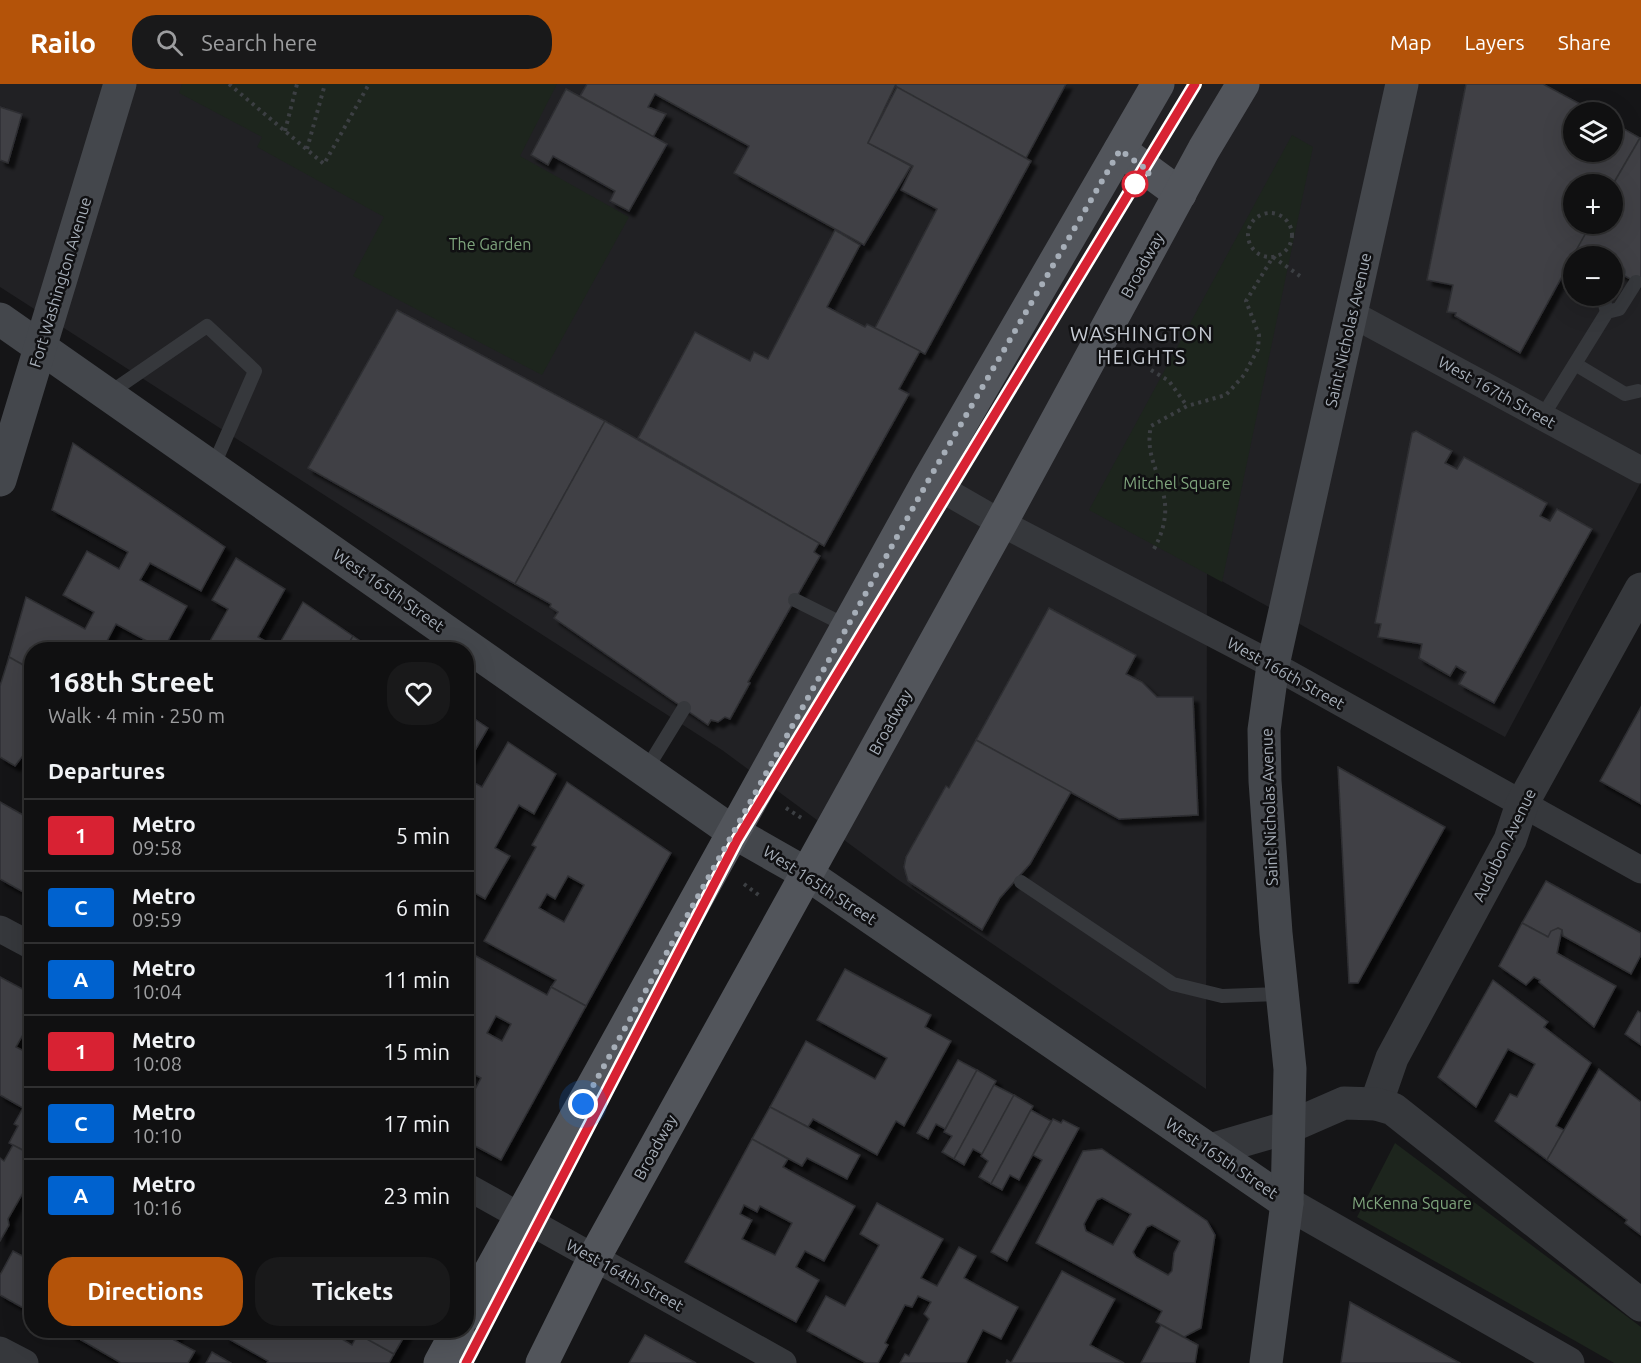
<!DOCTYPE html>
<html lang="en">
<head>
<meta charset="utf-8">
<style>
  body { margin:0; font-family:Ubuntu,sans-serif; background:#19191a; color:#f1f3f6; height:100vh; display:flex; flex-direction:column; font-size:22px; white-space:nowrap }
  * { box-sizing:border-box; margin:0 }
  p { font-size:20px; color:#9c9d9f }
  .icon { flex:none; width:33px; height:33px; fill:none; stroke:currentColor; stroke-width:2; stroke-linecap:round; stroke-linejoin:round }
  .map { position:relative; flex:1; overflow:hidden }
  .drawer { position:absolute; left:24px; top:558px; width:450px; height:696px; display:flex; flex-direction:column; background:#101011; border-radius:24px; box-shadow:0 6px 24px #0002,0 0 0 2px #303031 }
  .drawer>* { flex:none }
  .badge { padding:0 12px; border-radius:4px; font-size:21px; line-height:39px }
  .tools { position:absolute; left:1563px; top:18px; display:grid; gap:12px }
  .tools a { display:grid; place-items:center; width:60px; height:60px; border-radius:50%; background:#101011; box-shadow:0 6px 24px #0002,0 0 0 2px #303031; font-size:30px }
  .you { position:absolute; width:30px; height:30px; margin:-15px; border:4px solid #fff; border-radius:50%; background:#1a73e8; box-shadow:0 0 0 9px #1a73e833 }
  .map>.badge { position:absolute; translate:-50% -50%; box-shadow:0 0 0 3px #fff }
  h2 { padding:0 24px; font-size:22px; line-height:54px }
  .round { display:grid; place-items:center; flex:none; width:63px; height:63px; border-radius:24px; background:#19191a }
  .overview { display:flex; align-items:center; justify-content:space-between; height:102px; padding:0 24px }
  h1 { font-size:28px; font-weight:700; line-height:45px }
  .action { display:flex; gap:12px; margin-top:auto; padding:12px 24px }
  .action a { flex:1; height:69px; border-radius:24px; background:#b45309; color:#fff; font-size:24px; font-weight:700; line-height:69px; text-align:center }
  .action a+a { background:#19191a; color:#f1f3f6 }
  ul { padding:0; list-style:none }
  li { display:flex; align-items:center; gap:18px; height:72px; padding:0 24px; border-top:2px solid #303031 }
  li div { flex:1 }
  li b { display:block; font-size:22px }
  li em { font-style:normal }
  li .badge { min-width:66px; font-weight:700; text-align:center }
  header { display:flex; align-items:center; gap:36px; box-sizing:border-box; height:84px; padding:0 30px; background:#b45309; color:#fff }
  header strong { font-size:28px }
  nav { display:flex; gap:33px; margin-inline-start:auto; font-size:21px }
  .search { width:420px; height:54px; background:#19191a; display:flex; align-items:center; gap:15px; box-sizing:border-box; padding:0 21px; border-radius:24px; color:#9c9d9f; font-size:22px }
  .map>svg:first-child { display:block }
  .built { fill:#212124; fill-rule:evenodd }
  .green { fill:#1d251d }
  .building { fill:#3f4044; stroke:#2f2f33; stroke-width:1.5; fill-rule:evenodd; filter:url(#shadow) }
  .lines { fill:none; stroke-linecap:round; stroke-linejoin:round }
  .path { stroke:#3c3f43; stroke-width:4; stroke-dasharray:3 4.5; stroke-linecap:butt }
  .service { stroke:#36383c; stroke-width:14 }
  .minor { stroke:#36383c; stroke-width:27 }
  .tertiary { stroke:#36383c; stroke-width:33 }
  .secondary { stroke:#44474c; stroke-width:33 }
  .primary { stroke:#52555b; stroke-width:33 }
  .line-casing { stroke:#fff; stroke-width:14 }
  .line { stroke:#d82233; stroke-width:9 }
  .walk { stroke:#a6aeb8; stroke-width:6; stroke-dasharray:0 10.8 }
  .stop-dot { fill:#fff; stroke:#d82233; stroke-width:3 }
  .labels { text-anchor:middle; dominant-baseline:central; stroke-width:5; stroke-linejoin:round; paint-order:stroke }
  .park-label { font-size:16px; fill:#7ea47c; stroke:#101012 }
  .street-label { font-size:16px; fill:#a6aeb8; stroke:#101012 }
  .quarter-label { font-size:20px; letter-spacing:1.5px; fill:#c7ccd4; stroke:#101012 }
</style>
</head>
<body>
<header>
<strong>Railo</strong>
<div class="search"><svg class="icon" aria-label="search" viewBox="0 0 24 24"><circle cx="10" cy="10" r="6"/><path d="M15 15l6 6"/></svg>Search here</div>
<nav><a>Map</a><a>Layers</a><a>Share</a></nav>
</header>
<div class="map">
<svg width="1641" height="1279" viewBox="0 0 1641 1279">
  <defs>
    <filter id="shadow"><feDropShadow dx="5.5" dy="5.5" stdDeviation="1.5" flood-color="#0009"/></filter>
  </defs>
  <rect width="100%" height="100%" fill="#151517"/>
  <path class="built" d="M0 0H1543L1595 28H1574V68H1612L1613 38 1641 54V398L1505 653 1207 489 1206 1005 897 795 722 666 0 203ZM1574 100H1612V140H1574ZM1574 172H1612V212H1574Z"/>
  <g class="green">
    <polygon points="182,0 557,0 520,72 629,133 542,291 353,192 384,133 257,63 262,53 179,9"/>
    <polygon points="1292,51 1313,63 1222,498 1089,426"/>
    <polygon points="1395,1059 1641,1243 1641,1279 1614,1279 1357,1133"/>
  </g>
  <g class="building">
    <polygon points="587,0 896,0 868,59 911,82 864,161 734,89 749,62 655,10 648,23 666,30 653,53 580,12"/>
    <polygon points="896,0 1066,0 1026,74 896,3"/>
    <polygon points="1466,0 1543,0 1595,28 1574,28 1574,68 1612,68 1612,38 1640,54 1612,102 1574,100 1574,140 1591,140 1520,269 1455,232 1456,229 1447,228 1453,201 1427,196"/>
    <polygon points="897,3 1031,77 925,270 875,244 937,125 901,106 913,82 868,59"/>
    <polygon points="566,5 667,60 629,127 610,117 615,107 553,72 548,81 531,71"/>
    <polygon points="0,23 22,30 8,79 0,76"/>
    <polygon points="1640,54 1641,54 1641,201 1612,185 1612,172 1573,172 1591,140 1612,140 1612,102"/>
    <polygon points="835,146 860,161 827,223 865,243 867,240 920,267 899,305 909,310 824,462 638,354 695,248 750,277 754,268 768,275"/>
    <polygon points="397,226 605,337 515,500 308,384"/>
    <polygon points="605,337 819,459 814,468 820,472 748,598 750,599 730,635 725,633 718,638 711,636 708,641 554,534 558,528 550,523 551,520 515,500"/>
    <polygon points="1416,347 1452,367 1445,379 1457,385 1464,373 1547,419 1540,432 1550,437 1557,425 1592,445 1494,619 1459,600 1466,588 1456,582 1450,592 1419,574 1422,560 1378,553 1381,540 1375,539 1412,349"/>
    <polygon points="73,359 225,463 201,507 150,479 140,496 187,522 163,566 116,540 107,557 122,566 32,566 32,586 9,573 26,513 85,545 94,528 63,511 87,467 119,485 128,468 52,426"/>
    <polygon points="236,474 285,505 258,553 267,558 263,566 205,566 228,525 212,516"/>
    <polygon points="303,518 353,552 345,566 263,566 267,558 277,564"/>
    <polygon points="1049,524 1136,571 1126,590 1142,598 1157,613 1193,613 1198,731 1119,735 976,656"/>
    <polygon points="353,552 374,566 345,566"/>
    <polygon points="9,573 32,586 32,673 25,669 15,682 0,673 0,602"/>
    <polygon points="1641,623 1641,720 1600,697"/>
    <polygon points="466,629 488,644 466,682"/>
    <polygon points="976,656 1071,708 1030,780 1000,814 982,846 908,797 904,783 906,773 946,702 949,704"/>
    <polygon points="508,658 556,690 534,730 519,721 495,764 510,772 485,815 466,804 466,694 482,703"/>
    <polygon points="1338,683 1445,743 1358,899 1349,899"/>
    <path d="M567 698 671 769 586 922 551 903 556 896 484 857 536 763 532 761ZM568 792 584 801 564 838 539 824 547 810 555 815Z"/>
    <polygon points="0,718 32,736 32,813 0,795"/>
    <polygon points="1546,797 1641,849 1641,871 1631,890 1563,852 1562,846 1558,844 1548,853 1522,839"/>
    <polygon points="1522,839 1548,853 1551,847 1558,844 1562,846 1557,869 1616,902 1594,943 1539,898 1540,896 1534,893 1526,901 1499,882"/>
    <path d="M476 872 547 911 551 903 586 922 501 1076 466 1057V1007L472 1011 481 994 466 986V888ZM496 932 511 940 502 957 487 949Z"/>
    <polygon points="845,885 931,931 925,943 951,957 904,1042 896,1037 877,1071 813,1035 808,1043 770,1023 806,957 875,995 887,974 817,936"/>
    <polygon points="0,893 32,910 32,935 16,963 32,971 32,1071 9,1059 18,1042 14,1040 23,1024 0,1011"/>
    <polygon points="1493,896 1548,938 1544,943 1591,979 1556,1042 1564,1046 1547,1076 1495,1037 1510,1010 1517,1013 1535,980 1508,965 1476,1023 1438,993"/>
    <polygon points="1638,927 1641,929 1641,961 1625,950"/>
    <polygon points="958,976 977,986 945,1045 936,1040 928,1055 917,1049"/>
    <polygon points="1599,985 1641,1018 1641,1151 1625,1139 1627,1136 1547,1076"/>
    <polygon points="977,986 996,997 954,1075 942,1068 952,1052 944,1048"/>
    <polygon points="994,1001 1014,1011 982,1070 973,1065 964,1081 954,1075"/>
    <polygon points="1014,1011 1033,1022 991,1100 979,1093 988,1077 981,1072"/>
    <polygon points="770,1023 860,1071 847,1095 807,1074 802,1082 752,1055"/>
    <polygon points="1031,1026 1051,1037 1019,1096 1010,1091 1002,1106 991,1100"/>
    <polygon points="1053,1035 1061,1039 1063,1036 1079,1044 1007,1177 991,1168 1042,1076 1033,1071"/>
    <path d="M752 1055 788 1075 783 1083 855 1122 824 1177 805 1167 796 1183 819 1196 796 1238 685 1178ZM744 1121 757 1128 760 1122 792 1139 775 1171 742 1155 752 1136 740 1130Z"/>
    <polygon points="13,1061 32,1071 32,1093 8,1135 9,1141 0,1157 0,1074 4,1077"/>
    <path d="M1102 1065 1207 1137 1215 1151 1201 1244 1184 1253 1156 1238 1162 1227 1036 1159 1083 1067ZM1102 1114 1131 1130 1113 1161 1086 1147 1084 1140 1097 1116ZM1152 1141 1180 1157 1174 1169 1172 1187 1168 1191 1136 1173 1133 1168 1147 1143Z"/>
    <polygon points="877,1119 943,1155 921,1194 937,1202 959,1163 976,1172 964,1194 1018,1223 1001,1255 983,1246 966,1279 900,1279 905,1270 909,1272 929,1235 924,1230 931,1218 918,1212 912,1223 905,1221 885,1259 888,1261 878,1279 866,1279 807,1247 826,1212 845,1222 879,1161 860,1150"/>
    <polygon points="13,1167 32,1177 32,1229 0,1211 0,1191"/>
    <polygon points="1062,1187 1115,1215 1090,1261 1124,1279 1006,1279 1007,1276 1011,1279"/>
    <polygon points="1350,1218 1460,1279 1341,1279"/>
    <polygon points="1161,1241 1198,1261 1195,1279 1141,1279"/>
    <polygon points="64,1246 87,1246 81,1256"/>
    <polygon points="87,1246 180,1246 174,1256 195,1267 188,1279 121,1279 81,1256"/>
    <polygon points="229,1246 327,1246 352,1261 358,1250 394,1270 389,1279 267,1279 268,1277 225,1253"/>
    <polygon points="360,1246 408,1246 394,1270 358,1250"/>
    <polygon points="645,1251 696,1279 629,1279"/>
    <polygon points="212,1268 231,1279 206,1279"/>
  </g>
  <g class="lines">
    <g class="path">
      <polyline points="229,0 324,80 369,0"/>
      <polyline points="285,47 297,0"/>
      <polyline points="307,65 325,0"/>
      <circle cx="1270" cy="151" r="22"/>
      <polyline points="1151,286 1169,297 1187,322"/>
      <path d="M1154 465C1185 407 1141 388 1151 342L1187 322 1226 311 1244 291 1258 265 1259 251 1246 217 1273 173 1300 192"/>
      <polyline points="786,724 803,735"/>
      <polyline points="744,800 760,812"/>
    </g>
    <g class="service">
      <polyline points="1612,200 1619,188"/>
      <polyline points="1606,212 1604,217 1607,228"/>
      <polyline points="1575,280 1625,310 1638,307"/>
      <polyline points="108,310 207,242 255,287 213,383"/>
      <polyline points="1542,333 1607,228 1619,225 1636,198"/>
      <polyline points="795,516 847,542"/>
      <polyline points="646,686 684,624"/>
      <polyline points="1021,798 1173,900 1222,912 1282,910"/>
    </g>
    <g class="minor">
      <polyline points="1352,230 1641,386"/>
      <polyline points="928,397 1001,439 1273,581 1641,786"/>
      <polyline points="0,845 32,862"/>
      <polyline points="466,1102 783,1279"/>
      <polyline points="0,1266 25,1279"/>
    </g>
    <g class="tertiary">
      <polyline points="1376,1020 1392,974 1510,756 1522,720 1641,505"/>
      <polyline points="1210,1066 1289,1043 1344,1019 1376,1020 1393,1025 1641,1221"/>
      <polyline points="1287,1119 1568,1279"/>
    </g>
    <g class="secondary">
      <polyline points="0,235 733,748 807,790 1287,1119"/>
      <polyline points="0,396 120,0"/>
      <polyline points="1266,1279 1287,1119 1290,985 1276,849 1265,697 1264,646 1273,581 1402,0"/>
    </g>
    <g class="primary">
      <polyline points="1120,66 1180,110"/>
      <polyline points="466,1231 928,397 1158,0"/>
      <polyline points="440,1279 458,1246"/>
      <polyline points="542,1279 594,1174 1001,439 1204,65 1243,0"/>
    </g>
  </g>
  <g class="lines">
    <defs>
      <polyline id="line" points="466,1279 737,756 1195,0"/>
    </defs>
    <use href="#line" class="line-casing"/>
    <use href="#line" class="line"/>
    <polyline class="walk" points="583,1020 928,397 1120,66 1150,88 1135,100"/>
  </g>
  <circle class="stop-dot" cx="1135" cy="100" r="12"/>
  <g class="labels">
    <g class="park-label">
      <text x="490" y="160">The Garden</text>
      <text x="1177" y="399">Mitchel Square</text>
      <text x="1412" y="1119">McKenna Square</text>
    </g>
    <g class="street-label">
      <text transform="translate(1142 181) rotate(-61)">Broadway</text>
      <text transform="translate(60 198) rotate(-73)">Fort Washington Avenue</text>
      <text transform="translate(1348 246) rotate(-77)">Saint Nicholas Avenue</text>
      <text transform="translate(1497 308) rotate(29)">West 167th Street</text>
      <text transform="translate(389 506) rotate(35)">West 165th Street</text>
      <text transform="translate(1286 589) rotate(29)">West 166th Street</text>
      <text transform="translate(890 638) rotate(-61)">Broadway</text>
      <text transform="translate(1269 723) rotate(-92)">Saint Nicholas Avenue</text>
      <text transform="translate(1504 761) rotate(-64)">Audubon Avenue</text>
      <text transform="translate(820 801) rotate(33)">West 165th Street</text>
      <text transform="translate(655 1063) rotate(-61)">Broadway</text>
      <text transform="translate(1222 1074) rotate(34)">West 165th Street</text>
      <text transform="translate(625 1191) rotate(29)">West 164th Street</text>
    </g>
    <g class="quarter-label">
      <text x="1142" y="249">WASHINGTON<tspan x="1142" dy="23">HEIGHTS</tspan></text>
    </g>
  </g>
</svg>
<div class="tools">
<a><svg class="icon" aria-label="layers" viewBox="0 0 24 24"><path d="M12 4l9 5-9 5-9-5zM3 14l9 5 9-5"/></svg></a>
<a>+</a>
<a>−</a>
</div>
<div class="you" style="left:583px;top:1020px"></div>
<section class="drawer">
<div class="overview"><div><h1>168th Street</h1><p>Walk · 4 min · 250 m</p></div><a class="round"><svg class="icon" aria-label="heart" viewBox="0 0 24 24"><path d="M12 20l-8-8c-3-5 5-10 8-4 3-6 11-1 8 4z"/></svg></a></div>
<h2>Departures</h2>
<ul>
<li><span class="badge" style="background:#d82233;color:#fff">1</span><div><b>Metro</b><p>09:58</p></div><em>5 min</em></li>
<li><span class="badge" style="background:#0062cf;color:#fff">C</span><div><b>Metro</b><p>09:59</p></div><em>6 min</em></li>
<li><span class="badge" style="background:#0062cf;color:#fff">A</span><div><b>Metro</b><p>10:04</p></div><em>11 min</em></li>
<li><span class="badge" style="background:#d82233;color:#fff">1</span><div><b>Metro</b><p>10:08</p></div><em>15 min</em></li>
<li><span class="badge" style="background:#0062cf;color:#fff">C</span><div><b>Metro</b><p>10:10</p></div><em>17 min</em></li>
<li><span class="badge" style="background:#0062cf;color:#fff">A</span><div><b>Metro</b><p>10:16</p></div><em>23 min</em></li>
</ul>
<div class="action"><a>Directions</a><a>Tickets</a></div>
</section>
</div>
</body>
</html>
